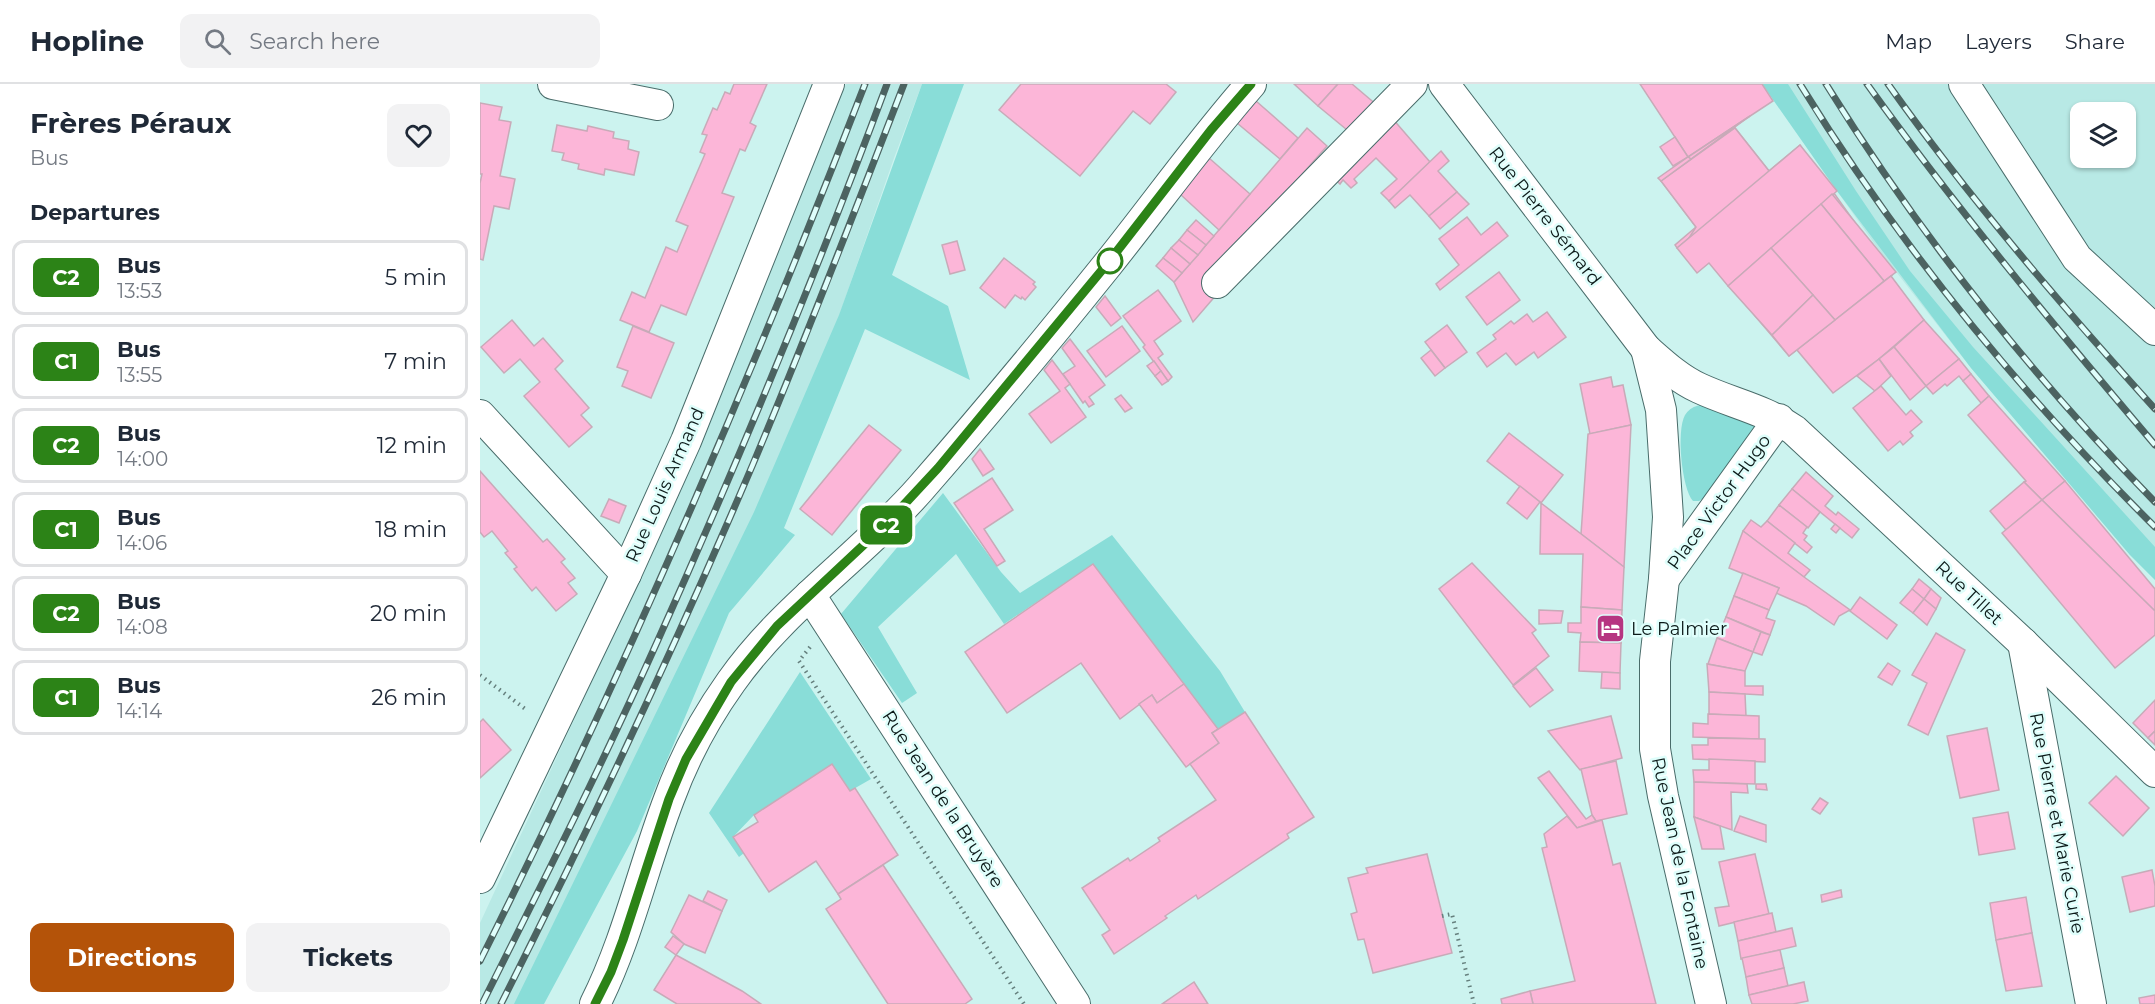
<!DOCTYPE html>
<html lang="en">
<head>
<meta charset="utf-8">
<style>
  body { margin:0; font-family:Montserrat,sans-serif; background:#f2f2f3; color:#1f2937; height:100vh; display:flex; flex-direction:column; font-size:22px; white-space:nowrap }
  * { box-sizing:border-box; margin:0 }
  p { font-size:20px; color:#747a83 }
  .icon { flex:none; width:33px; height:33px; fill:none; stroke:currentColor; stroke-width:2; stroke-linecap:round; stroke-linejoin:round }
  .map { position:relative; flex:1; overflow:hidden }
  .drawer { display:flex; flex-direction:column; background:#fff; width:480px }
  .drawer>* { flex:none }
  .badge { padding:0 12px; border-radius:9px; font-size:21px; line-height:39px }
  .tools { position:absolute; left:1590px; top:18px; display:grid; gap:12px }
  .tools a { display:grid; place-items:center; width:66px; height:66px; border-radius:12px; background:#fff; box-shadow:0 2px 4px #0004; font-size:30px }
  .map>.badge { position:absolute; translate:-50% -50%; box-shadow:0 0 0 3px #fff }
  h2 { padding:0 30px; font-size:22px; line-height:54px }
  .round { display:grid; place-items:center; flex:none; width:63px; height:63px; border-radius:12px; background:#f2f2f3 }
  .head { display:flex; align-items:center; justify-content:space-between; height:102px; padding:0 30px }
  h1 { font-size:28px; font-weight:700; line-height:45px }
  .button { display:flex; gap:12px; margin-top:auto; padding:12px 30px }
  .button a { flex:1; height:69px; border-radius:12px; background:#b45309; color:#fff; font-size:24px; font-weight:700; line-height:69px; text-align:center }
  .button a+a { background:#f2f2f3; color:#1f2937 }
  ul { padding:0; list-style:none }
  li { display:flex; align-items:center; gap:18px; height:75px; margin:0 12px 9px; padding:0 18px; border:3px solid #e0e1e3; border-radius:12px }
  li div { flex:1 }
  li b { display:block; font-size:22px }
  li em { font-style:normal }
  li .badge { min-width:66px; font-weight:700; text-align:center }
  header { display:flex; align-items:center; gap:36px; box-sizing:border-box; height:84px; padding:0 30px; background:#fff; border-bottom:2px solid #e0e1e3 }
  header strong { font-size:28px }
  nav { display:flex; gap:33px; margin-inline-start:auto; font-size:21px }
  .search { width:420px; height:54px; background:#f2f2f3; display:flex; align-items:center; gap:15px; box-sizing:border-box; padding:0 21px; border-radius:12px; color:#747a83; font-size:22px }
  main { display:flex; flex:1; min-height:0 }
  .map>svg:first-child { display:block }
  .built { fill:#b8e9e5; fill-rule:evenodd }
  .green { fill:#89ddd8 }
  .building { fill:#fcb6d8; stroke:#c8aab8; stroke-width:1.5 }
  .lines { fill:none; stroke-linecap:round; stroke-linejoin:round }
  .minor-casing { stroke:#496c6a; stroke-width:32 }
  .path { stroke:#66807e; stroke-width:4; stroke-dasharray:1.5 4.5; stroke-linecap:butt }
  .minor { stroke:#fff; stroke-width:30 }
  .rail-casing { stroke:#4c6361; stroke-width:7 }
  .rail { stroke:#dffefb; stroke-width:4.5; stroke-dasharray:14; stroke-linecap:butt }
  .line-casing { stroke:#fff; stroke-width:14 }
  .line { stroke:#2c8317; stroke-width:9 }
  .stop-dot { fill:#fff; stroke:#2c8317; stroke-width:3 }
  .labels { text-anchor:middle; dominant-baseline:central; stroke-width:5; stroke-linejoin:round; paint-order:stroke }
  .street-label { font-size:18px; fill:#0b1918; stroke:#dffefb }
  .poi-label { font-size:18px; fill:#0b1918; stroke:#dffefb; text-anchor:start }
</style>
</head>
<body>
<header>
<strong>Hopline</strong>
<div class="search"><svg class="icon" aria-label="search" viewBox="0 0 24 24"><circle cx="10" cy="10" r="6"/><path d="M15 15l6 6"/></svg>Search here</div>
<nav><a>Map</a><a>Layers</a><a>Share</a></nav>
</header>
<main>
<section class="drawer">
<div class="head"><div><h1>Frères Péraux</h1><p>Bus</p></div><a class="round"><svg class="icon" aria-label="heart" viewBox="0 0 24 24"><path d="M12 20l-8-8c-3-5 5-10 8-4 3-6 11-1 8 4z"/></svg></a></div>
<h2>Departures</h2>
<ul>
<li><span class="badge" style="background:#2c8317;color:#fff">C2</span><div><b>Bus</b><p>13:53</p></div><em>5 min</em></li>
<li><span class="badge" style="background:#2c8317;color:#fff">C1</span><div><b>Bus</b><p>13:55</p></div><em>7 min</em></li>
<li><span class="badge" style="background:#2c8317;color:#fff">C2</span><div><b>Bus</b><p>14:00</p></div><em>12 min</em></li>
<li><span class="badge" style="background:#2c8317;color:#fff">C1</span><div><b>Bus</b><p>14:06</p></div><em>18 min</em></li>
<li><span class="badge" style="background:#2c8317;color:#fff">C2</span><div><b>Bus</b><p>14:08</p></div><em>20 min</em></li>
<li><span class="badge" style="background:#2c8317;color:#fff">C1</span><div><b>Bus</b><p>14:14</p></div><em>26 min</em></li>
</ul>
<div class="button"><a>Directions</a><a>Tickets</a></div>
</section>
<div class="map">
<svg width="1675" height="920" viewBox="0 0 1675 920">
  <rect width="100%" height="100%" fill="#ccf3ef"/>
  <g class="built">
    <polygon points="366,0 442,0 414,74 294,419 35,920 0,920 0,839 212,381"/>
    <path d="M1294 0H1675V496L1650 471 1491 284 1396 162 1357 107ZM1600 28H1646V74H1600Z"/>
  </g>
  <g class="green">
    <polygon points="442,0 484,0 412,191 468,222 490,296 385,245 304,444 315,451 249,529 157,747 64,920 34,920 274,428 359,231"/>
    <polygon points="1282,0 1308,0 1376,107 1430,187 1493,263 1675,463 1675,496 1650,471 1491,284 1357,107"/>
    <path d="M1234 319 1274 336 1277 347 1230 410 1219 417H1213C1202 405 1196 347 1205 331 1211 321 1223 320 1234 319Z"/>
    <polygon points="463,409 521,488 540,509 632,451 740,587 765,628 738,645 613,480 524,540 476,470 398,543 437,609 422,619 361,530"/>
    <polygon points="320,588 391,695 370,707 352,680 274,731 253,753 264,769 259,773 229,729"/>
  </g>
  <g class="building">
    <polygon points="254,0 287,0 270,39 276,42 265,67 260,65 242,109 254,113 206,231 181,221 169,248 140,236 152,208 165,214 186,163 197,168 208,142 196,137 225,70 220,68 227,51 222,50 233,24 237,26 245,8 250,10"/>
    <polygon points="541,0 686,0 696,8 670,40 653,27 600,92 519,26"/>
    <polygon points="814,0 858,0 838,22"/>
    <polygon points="858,0 872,0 898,22 872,50 838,22"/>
    <polygon points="1160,0 1282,0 1293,17 1208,73"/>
    <polygon points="776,17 818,54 800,75 757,39"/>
    <polygon points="0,19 22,23 19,36 31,38 20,92 35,95 29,125 14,122 3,176 0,175 0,99 2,90 0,90"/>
    <polygon points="1270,32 1211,75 1208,73"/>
    <polygon points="912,34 950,78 909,117 901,109 917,95 896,74 874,95 877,99 871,104 863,96 860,100 855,95"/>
    <polygon points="77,41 107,47 108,42 134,48 133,54 149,57 148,65 159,68 154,91 125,85 124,91 98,85 99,80 82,76 84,69 72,67"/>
    <polygon points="827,44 847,62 743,180 739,177 722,198 737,210 713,238 694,198"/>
    <polygon points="1255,44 1289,87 1197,164 1195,161 1216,143 1181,97"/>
    <polygon points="1255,44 1289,87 1320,61 1412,191 1309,272 1209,154 1216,143 1181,97"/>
    <polygon points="1195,53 1208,73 1193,82 1180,63"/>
    <polygon points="1320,61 1357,107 1248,202 1229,179 1217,189 1197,164"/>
    <polygon points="961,67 969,77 958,87 977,108 949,132 930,111 915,124 909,117"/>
    <polygon points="1208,73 1211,75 1181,97 1178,94"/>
    <polygon points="729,74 770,110 739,146 700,110"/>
    <polygon points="977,108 989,120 960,145 949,132"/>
    <polygon points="1352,110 1416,188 1404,197 1341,120"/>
    <polygon points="1341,120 1404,197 1355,236 1291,164"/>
    <polygon points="987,133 1001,151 1017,138 1028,152 960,206 956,200 979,181 959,155"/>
    <polygon points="716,136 734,152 726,161 707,146"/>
    <polygon points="707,146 726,161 718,171 699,156"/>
    <polygon points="699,156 718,171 710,180 691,164"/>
    <polygon points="477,157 485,186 470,190 462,161"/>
    <polygon points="691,164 710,180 702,189 683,174"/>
    <polygon points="1291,164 1333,211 1292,251 1248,202"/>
    <polygon points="524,174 555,198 553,200 556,203 545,216 542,213 541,215 535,211 525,224 500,204"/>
    <polygon points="683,174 702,189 694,198 676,182"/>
    <polygon points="1019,188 1040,216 1007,241 986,213"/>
    <polygon points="1411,192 1444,236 1399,275 1353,309 1317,266"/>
    <polygon points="678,206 701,237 674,257 683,270 678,274 692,293 688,297 663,263 665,261 643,232"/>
    <polygon points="1333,211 1355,236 1309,272 1292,251"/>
    <polygon points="625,212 641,234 631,242 616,223"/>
    <polygon points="1067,228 1086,253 1058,274 1054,268 1036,281 1026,269 1007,283 997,269 1016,255 1013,251 1031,237 1034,240 1047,230 1053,238"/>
    <polygon points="32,236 54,262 63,254 83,277 75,285 109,324 101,331 112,343 89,363 44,312 60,298 40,275 24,289 1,263"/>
    <polygon points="1444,236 1479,275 1446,302 1414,263"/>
    <polygon points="967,241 987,268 965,284 945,258"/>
    <polygon points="153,242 194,259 171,314 142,302 148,287 137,283"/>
    <polygon points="642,242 660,267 626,293 607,267"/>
    <polygon points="590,255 625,301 609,313 614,320 609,323 605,317 603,319 583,290 595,282 582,264"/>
    <polygon points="1414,263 1446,302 1430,316 1399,275"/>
    <polygon points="951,266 965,284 955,292 941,274"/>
    <polygon points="1399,275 1411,292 1395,307 1377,292"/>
    <polygon points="1479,275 1491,290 1483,297 1479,292 1467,302 1465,300 1453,310 1446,302"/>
    <polygon points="572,276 590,300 585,304 606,333 571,359 549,330 580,307 564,286"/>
    <polygon points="674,277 681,287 675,292 667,282"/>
    <polygon points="681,287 688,297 682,301 675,292"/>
    <polygon points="1491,290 1509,312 1501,319 1483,297"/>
    <polygon points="1131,293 1133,303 1143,301 1151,341 1110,350 1100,300"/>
    <polygon points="1401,302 1426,331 1431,326 1442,338 1430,348 1433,352 1423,361 1420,357 1408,367 1373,324"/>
    <polygon points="641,311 652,324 645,328 635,315"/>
    <polygon points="1509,312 1585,397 1562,416 1544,398 1546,397 1488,331"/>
    <polygon points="389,341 421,366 352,451 320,425"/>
    <polygon points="1151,341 1144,483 1101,450 1108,350"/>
    <polygon points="1029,349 1083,391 1061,419 1007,377"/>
    <polygon points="500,365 514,385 503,392 492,375"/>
    <polygon points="0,387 63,458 67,455 85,475 81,478 95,494 88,499 97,510 76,527 56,503 52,507 34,485 37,483 25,469 28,467 12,447 4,453 0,448"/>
    <polygon points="1326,388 1353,412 1345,422 1356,431 1358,428 1379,445 1372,454 1312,405"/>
    <polygon points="512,394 533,426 504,445 525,477 517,482 474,419"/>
    <polygon points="1585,397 1675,505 1675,527 1562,416"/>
    <polygon points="1544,398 1562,416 1526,446 1510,427"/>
    <polygon points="1040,402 1060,418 1047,435 1027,419"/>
    <polygon points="1312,405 1340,428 1328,444 1299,421"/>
    <polygon points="129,415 146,422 139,439 121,432"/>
    <polygon points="1562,416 1675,527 1675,551 1635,584 1522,449"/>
    <polygon points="1061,419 1144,483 1142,526 1101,523 1103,470 1060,470"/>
    <polygon points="1299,421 1327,443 1323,449 1327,452 1324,456 1332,463 1327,469 1287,437"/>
    <polygon points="1271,436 1281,443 1287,437 1315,459 1308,469 1330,486 1324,493 1263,447"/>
    <polygon points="1355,440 1360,444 1356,449 1351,445"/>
    <polygon points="1263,447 1324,493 1370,526 1359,532 1354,541 1326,522 1296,509 1299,504 1249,484"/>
    <polygon points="992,479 1056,546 1052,549 1069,572 1033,601 959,505"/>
    <polygon points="613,480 704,600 677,619 672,611 640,635 601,579 527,629 485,568"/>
    <polygon points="1263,489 1299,504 1289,526 1254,512"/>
    <polygon points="1439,495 1451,505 1444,515 1432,505"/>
    <polygon points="1432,505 1444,515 1433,529 1420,519"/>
    <polygon points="1451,505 1461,514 1456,525 1444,515"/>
    <polygon points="1254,512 1289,526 1286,534 1295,537 1290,551 1246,533"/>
    <polygon points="1380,513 1417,541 1407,555 1370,527"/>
    <polygon points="1444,515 1456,525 1447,541 1433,529"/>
    <polygon points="1101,523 1142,526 1141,559 1100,558 1101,549 1088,548 1088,539 1101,539"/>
    <polygon points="1059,526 1083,527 1081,539 1059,540"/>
    <polygon points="1246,533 1281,548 1273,568 1237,554"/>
    <polygon points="1281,548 1290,551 1282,571 1273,568"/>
    <polygon points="1456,549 1485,566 1448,651 1428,641 1447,599 1432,591"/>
    <polygon points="1237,554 1273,568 1265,587 1228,580"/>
    <polygon points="1100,558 1141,559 1140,589 1099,587"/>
    <polygon points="1408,579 1420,587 1412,601 1398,593"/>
    <polygon points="1227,580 1265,587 1265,602 1283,602 1283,611 1229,608"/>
    <polygon points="1056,584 1073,606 1050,623 1033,602"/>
    <polygon points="1122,588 1140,589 1140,605 1121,604"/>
    <polygon points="704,600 738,645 732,649 739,659 706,683 659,620 672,611 677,619"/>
    <polygon points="1229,608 1265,610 1266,632 1229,630"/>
    <polygon points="1675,616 1675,647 1668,654 1653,639"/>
    <polygon points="765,628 834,733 807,750 809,754 718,815 716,811 685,832 687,834 634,870 622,851 630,846 602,804 648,774 650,777 680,757 678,754 736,716 710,680 739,659 732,649"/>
    <polygon points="1228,630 1279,632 1279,655 1213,653 1213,639 1228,640"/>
    <polygon points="1131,632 1142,674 1100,686 1068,647"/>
    <polygon points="3,635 31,666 0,694 0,638"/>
    <polygon points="1507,644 1519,706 1480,714 1467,652"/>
    <polygon points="1675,647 1675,661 1668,654"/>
    <polygon points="1228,654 1285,655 1285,678 1213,675 1212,661 1228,661"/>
    <polygon points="1229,675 1275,677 1275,700 1214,698 1213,686 1229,686"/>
    <polygon points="1136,677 1147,730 1116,737 1112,731 1101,685"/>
    <polygon points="352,680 370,707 375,704 418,771 358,810 336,777 289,808 253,753 278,738 274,731"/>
    <polygon points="1069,687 1106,735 1112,731 1116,737 1097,744 1058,694"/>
    <polygon points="1636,692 1669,724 1643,752 1609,719"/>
    <polygon points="1214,698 1267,700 1268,709 1251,708 1252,746 1214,733"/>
    <polygon points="1276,700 1286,700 1287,706 1276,705"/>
    <polygon points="1340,714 1348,719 1340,730 1332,725"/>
    <polygon points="1528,728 1535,765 1499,771 1493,734"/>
    <polygon points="1087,732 1097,744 1122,736 1133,781 1140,779 1176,920 1053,920 1050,907 1095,897 1062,764 1067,763 1064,750"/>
    <polygon points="1260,732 1286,741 1286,758 1254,747"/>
    <polygon points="1214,733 1240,742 1244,765 1222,765"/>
    <polygon points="947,770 972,869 893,889 884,855 878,856 871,830 877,828 868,794 888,789 886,784"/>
    <polygon points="1275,770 1289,830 1239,842 1235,824 1249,822 1239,778"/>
    <polygon points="403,781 492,915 485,920 408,920 346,825 361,815 358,810"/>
    <polygon points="1672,786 1675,802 1675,822 1650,828 1642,793"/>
    <polygon points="1361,806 1362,813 1342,818 1341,811"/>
    <polygon points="228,807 247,816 242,827 223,817"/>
    <polygon points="209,811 242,827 225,869 204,860 191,848"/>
    <polygon points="1546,813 1552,849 1516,856 1510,819"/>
    <polygon points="1292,829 1296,848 1258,857 1254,838"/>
    <polygon points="1312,844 1316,862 1261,875 1258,857"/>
    <polygon points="1552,849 1562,902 1526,907 1516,856"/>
    <polygon points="193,852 204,860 196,871 185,863"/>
    <polygon points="1300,866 1304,884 1266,893 1262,874"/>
    <polygon points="196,871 262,907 281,920 197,920 174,906"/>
    <polygon points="1304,884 1308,902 1269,911 1266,893"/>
    <polygon points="714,898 728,920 682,920"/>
    <polygon points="1324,898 1328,917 1313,920 1272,920 1269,911"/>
    <polygon points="1050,907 1053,920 1022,920 1021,915"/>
    <polygon points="1675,911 1675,920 1660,920 1659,914"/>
  </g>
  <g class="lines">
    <defs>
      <g id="minor">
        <polyline points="73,0 178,21"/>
        <path d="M964 0 1166 265C1182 279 1199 295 1219 304 1251 319 1284 325 1314 346L1543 559 1675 688"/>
        <polyline points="1484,0 1597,174 1675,246"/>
        <polyline points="737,199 932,0"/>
        <polyline points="1166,265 1181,326 1188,433 1184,495 1175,577 1175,665 1183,712 1231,920"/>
        <polyline points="0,331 146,490"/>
        <polyline points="1184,495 1299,335"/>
        <polyline points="330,511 595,920"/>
        <polyline points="1543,559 1611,920"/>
        <polyline points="0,794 146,490 206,357 349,0"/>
        <path d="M115 920C148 854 163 783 189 715 204 674 226 633 251 598 303 524 380 473 440 405 504 332 567 256 628 180 676 120 720 58 771 0"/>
      </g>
    </defs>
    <use href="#minor" class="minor-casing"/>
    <g class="path">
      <polyline points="330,563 319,577 544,920"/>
      <polyline points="0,591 48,627"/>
      <polyline points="962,832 972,830 994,920"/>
    </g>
    <use href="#minor" class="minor"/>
    <defs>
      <g id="rail">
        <path d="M1320 0C1419 161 1541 310 1675 443"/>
        <path d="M1346 0C1439 150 1551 291 1675 418"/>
        <path d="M1387 0C1477 125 1575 243 1675 361"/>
        <path d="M1408 0C1489 114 1581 221 1675 325"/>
        <path d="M0 877C143 591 270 298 385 0"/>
        <path d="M2 920C62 800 123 679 178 556 260 373 337 188 407 0"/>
        <path d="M21 920C110 743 195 563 273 380 326 254 375 127 424 0"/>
      </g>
    </defs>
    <use href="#rail" class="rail-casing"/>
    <use href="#rail" class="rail"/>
  </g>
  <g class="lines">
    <defs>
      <polyline id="line" points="115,920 131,888 143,856 189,715 206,675 251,598 297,542 406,440 458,384 627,180 731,46 771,0"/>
    </defs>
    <use href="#line" class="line-casing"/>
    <use href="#line" class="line"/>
  </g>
  <defs>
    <symbol id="hotel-square" viewBox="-11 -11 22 22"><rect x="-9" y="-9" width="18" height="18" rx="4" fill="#b63581" stroke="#dffefb"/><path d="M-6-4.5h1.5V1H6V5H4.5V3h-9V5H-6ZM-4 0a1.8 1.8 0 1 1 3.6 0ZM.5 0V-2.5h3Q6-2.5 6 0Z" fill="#fff"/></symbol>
  </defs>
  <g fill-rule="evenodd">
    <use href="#hotel-square" x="1114" y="528" width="33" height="33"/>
  </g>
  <circle class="stop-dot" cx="630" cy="177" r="12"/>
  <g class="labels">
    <g class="street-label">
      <text transform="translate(1065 132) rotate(52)">Rue Pierre Sémard</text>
      <text transform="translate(185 401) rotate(-66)">Rue Louis Armand</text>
      <text transform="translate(1239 418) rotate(-54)">Place Victor Hugo</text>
      <text transform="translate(1489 509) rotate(43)">Rue Tillet</text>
      <text transform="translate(463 715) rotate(57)">Rue Jean de la Bruyère</text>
      <text transform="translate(1577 739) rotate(79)">Rue Pierre et Marie Curie</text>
      <text transform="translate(1200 779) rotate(78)">Rue Jean de la Fontaine</text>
    </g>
    <g class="poi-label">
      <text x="1151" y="545">Le Palmier</text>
    </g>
  </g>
</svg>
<div class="tools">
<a><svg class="icon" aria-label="layers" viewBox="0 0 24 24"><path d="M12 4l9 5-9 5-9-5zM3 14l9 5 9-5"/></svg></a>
</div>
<b class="badge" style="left:406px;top:441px;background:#2c8317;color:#fff">C2</b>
</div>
</main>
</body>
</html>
